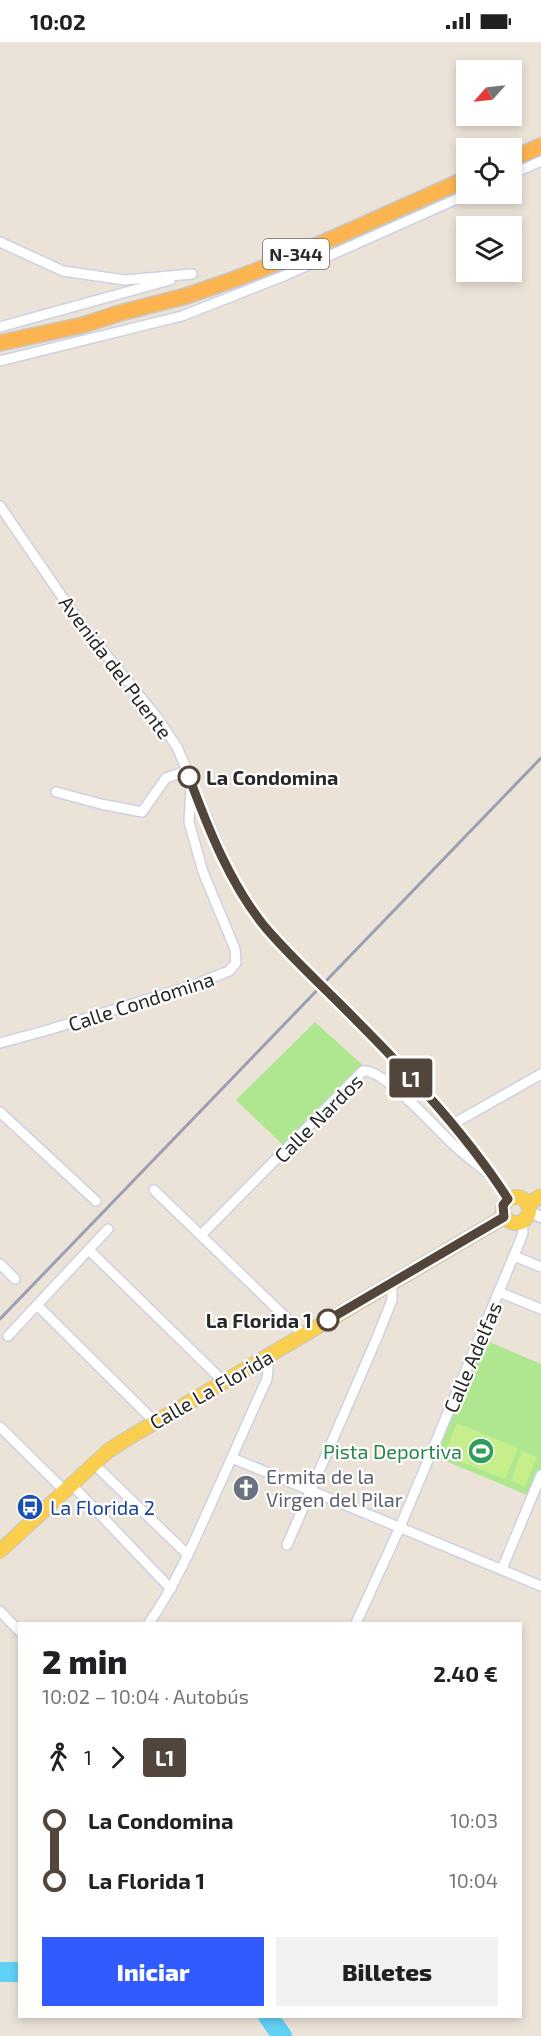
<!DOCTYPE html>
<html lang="es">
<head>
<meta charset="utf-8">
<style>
  body { margin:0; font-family:"Exo 2",sans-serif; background:#f2f2f2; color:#202124; height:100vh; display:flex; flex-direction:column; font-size:22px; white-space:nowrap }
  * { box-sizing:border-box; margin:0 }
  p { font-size:20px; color:#757577 }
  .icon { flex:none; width:33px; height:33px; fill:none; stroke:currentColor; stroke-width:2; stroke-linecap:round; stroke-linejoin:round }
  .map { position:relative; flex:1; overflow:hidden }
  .side { position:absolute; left:18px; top:1580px; width:504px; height:396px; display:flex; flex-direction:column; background:#fff; border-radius:0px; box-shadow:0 3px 9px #0003 }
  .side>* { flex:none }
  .badge { padding:0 12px; border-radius:4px; font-size:21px; line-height:39px }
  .needle { width:39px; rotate:243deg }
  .tools { position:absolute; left:456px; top:18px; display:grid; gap:12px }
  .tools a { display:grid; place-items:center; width:66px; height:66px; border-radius:0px; background:#fff; box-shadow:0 3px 9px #0003; font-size:30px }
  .map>.badge { position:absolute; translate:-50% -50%; box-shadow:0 0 0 3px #fff }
  .legs { display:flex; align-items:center; gap:9px; height:66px; padding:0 24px; font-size:20px }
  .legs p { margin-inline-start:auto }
  .overview { display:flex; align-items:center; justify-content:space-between; height:102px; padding:0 24px }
  h1 { font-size:33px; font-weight:800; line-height:45px }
  .cta { display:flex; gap:12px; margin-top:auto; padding:12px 24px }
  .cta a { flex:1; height:69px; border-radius:0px; background:#325bff; color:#fff; font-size:24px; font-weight:800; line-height:69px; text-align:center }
  .cta a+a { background:#f2f2f2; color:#202124 }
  ul { padding:0 24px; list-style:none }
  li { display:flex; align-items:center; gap:21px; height:60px; font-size:22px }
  li i { display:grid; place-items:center; width:9px; height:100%; margin:0 8px; background:currentColor }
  li i::after { content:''; width:15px; height:15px; margin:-8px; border:4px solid; border-radius:50%; background:#fff }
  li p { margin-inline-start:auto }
  li:first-child i { background:linear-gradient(#0000 50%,currentColor 0) }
  li:last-child i { background:linear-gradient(currentColor 50%,#0000 0) }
  .status { display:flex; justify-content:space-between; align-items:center; height:42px; padding:0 30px; background:#fff; direction:ltr }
  .status svg { height:16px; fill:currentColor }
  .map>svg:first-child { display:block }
  .green { fill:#afe790 }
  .pitch { fill:#c6ef8b }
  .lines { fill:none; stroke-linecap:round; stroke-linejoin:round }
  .river { stroke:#62d1f6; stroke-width:20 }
  .minor-casing { stroke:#cdd2e2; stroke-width:12 }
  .tertiary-casing { stroke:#cdd2e2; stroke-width:14 }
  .primary-casing { stroke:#c7c7c7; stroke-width:16 }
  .trunk-casing { stroke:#c7c7c7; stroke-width:18 }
  .minor { stroke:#fff; stroke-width:9 }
  .tertiary { stroke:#fff; stroke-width:10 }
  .primary { stroke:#facf4f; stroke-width:14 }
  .trunk { stroke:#fcb450; stroke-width:15 }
  .rail { stroke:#9b9fb4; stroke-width:3 }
  .minor-bridge-casing { stroke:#cdd2e2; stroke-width:12; stroke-linecap:butt }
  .minor-bridge { stroke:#fff; stroke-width:9 }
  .line-1-casing { stroke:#fff; stroke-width:14 }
  .line-1 { stroke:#52453c; stroke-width:9 }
  .stop-1-dot { fill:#fff; stroke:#52453c; stroke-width:3 }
  .labels { text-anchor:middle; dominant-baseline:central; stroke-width:4.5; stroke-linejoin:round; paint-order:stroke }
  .shield { fill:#fff; stroke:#686868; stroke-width:1.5 }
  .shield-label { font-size:18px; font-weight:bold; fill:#282828 }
  .street-label { font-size:20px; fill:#282828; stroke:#fff }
  .stop-label { font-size:20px; font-weight:bold; fill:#282828; stroke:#fff; text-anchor:start }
  .leisure-label { font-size:20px; fill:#27864d; stroke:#fff; text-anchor:end }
  .worship-label { font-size:20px; fill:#5b616d; stroke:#fff; text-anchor:start }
  .transit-label { font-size:20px; fill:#164399; stroke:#fff; text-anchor:start }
</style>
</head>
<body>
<div class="status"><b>10:02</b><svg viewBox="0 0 49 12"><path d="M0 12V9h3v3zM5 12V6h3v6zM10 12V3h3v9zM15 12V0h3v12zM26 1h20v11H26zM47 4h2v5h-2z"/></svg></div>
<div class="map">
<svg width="541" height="1994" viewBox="0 0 541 1994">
  <rect width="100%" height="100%" fill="#ece3d8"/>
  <g class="green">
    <polygon points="315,980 368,1028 286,1106 236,1058"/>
    <polygon points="480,1296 541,1322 541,1433 532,1455 431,1413"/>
  </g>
  <g class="pitch">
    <polygon points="457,1381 518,1406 505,1437 444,1413"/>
    <polygon points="522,1409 537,1415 525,1444 511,1439"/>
  </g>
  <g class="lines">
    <g class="river">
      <polyline points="0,1930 20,1930"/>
      <polyline points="268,1974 282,1994"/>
    </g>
    <defs>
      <g id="minor">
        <polyline points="512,132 541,119"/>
        <polyline points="0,200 63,229 125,238 192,232"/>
        <polyline points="0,285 170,238"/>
        <polyline points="0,319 182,274 286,233 468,152"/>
        <polyline points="0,464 78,578 156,674 177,705 229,829 245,856 264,884 316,939"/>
        <polyline points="56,750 101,762 142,770 166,736 186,729"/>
        <path d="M327 949C392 1010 459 1082 508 1157"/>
        <polyline points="0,1001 48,988 191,944 229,929 236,921 235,907 203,830 189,780 191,745"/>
        <polyline points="0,1070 96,1159"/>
        <polyline points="453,1082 541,1032"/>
        <polyline points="154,1148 304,1293"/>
        <path d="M201 1193 363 1029C384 1026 438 1089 455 1104 468 1116 482 1126 495 1137"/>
        <polyline points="89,1208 224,1340"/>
        <polyline points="514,1214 541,1225"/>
        <polyline points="0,1222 15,1237"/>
        <polyline points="499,1250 541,1267"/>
        <polyline points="37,1263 155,1380"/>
        <polyline points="8,1294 108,1187"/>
        <polyline points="0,1385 65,1449"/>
        <polyline points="232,1416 541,1544"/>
        <polyline points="94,1422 188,1513"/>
        <polyline points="72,1443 171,1547"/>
        <polyline points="287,1503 376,1298 392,1258 392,1241"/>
        <polyline points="502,1527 541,1433"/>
        <polyline points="0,1569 20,1590"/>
        <path d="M149 1581C176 1542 195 1498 214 1455 232 1416 249 1376 267 1337L269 1313"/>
        <polyline points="356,1581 400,1485 520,1199 523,1191 522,1180"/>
      </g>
      <polyline id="tertiary" points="529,1170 541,1175"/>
      <g id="primary">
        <circle cx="516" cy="1168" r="13"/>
        <polyline points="528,1162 541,1154"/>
        <polyline points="0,1509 108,1409 125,1398 504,1175"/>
      </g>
      <g id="trunk">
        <polyline points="512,117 541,104"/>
        <polyline points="0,301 83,283 120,271 186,254 235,237 284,218 466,137"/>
      </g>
    </defs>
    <use href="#minor" class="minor-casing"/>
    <use href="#tertiary" class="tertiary-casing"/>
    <use href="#primary" class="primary-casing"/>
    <use href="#trunk" class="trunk-casing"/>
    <use href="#minor" class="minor"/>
    <use href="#tertiary" class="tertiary"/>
    <use href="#primary" class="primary"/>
    <use href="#trunk" class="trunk"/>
    <polyline class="rail" points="0,1277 541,716"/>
    <defs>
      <polyline id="minor-bridge" points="316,939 327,949"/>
    </defs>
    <use href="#minor-bridge" class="minor-bridge-casing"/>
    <use href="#minor-bridge" class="minor-bridge"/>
  </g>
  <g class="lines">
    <defs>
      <path id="line-1" d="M189 735C208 786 230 842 265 885 288 912 313 935 338 960 399 1021 461 1084 508 1157L503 1163 504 1175 328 1278"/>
    </defs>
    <use href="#line-1" class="line-1-casing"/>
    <use href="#line-1" class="line-1"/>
  </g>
  <defs>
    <symbol id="stadium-disc" viewBox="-11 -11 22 22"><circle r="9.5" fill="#2e9e5b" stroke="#fff"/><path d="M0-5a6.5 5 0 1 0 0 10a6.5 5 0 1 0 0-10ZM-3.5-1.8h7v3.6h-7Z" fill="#fff"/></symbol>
    <symbol id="church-disc" viewBox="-11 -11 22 22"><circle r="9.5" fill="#6b7280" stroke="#fff"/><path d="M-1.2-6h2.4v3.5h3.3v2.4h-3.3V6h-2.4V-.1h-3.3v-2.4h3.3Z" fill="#fff"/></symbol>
    <symbol id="bus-disc" viewBox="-11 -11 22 22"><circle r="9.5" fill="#1a4fb4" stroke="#fff"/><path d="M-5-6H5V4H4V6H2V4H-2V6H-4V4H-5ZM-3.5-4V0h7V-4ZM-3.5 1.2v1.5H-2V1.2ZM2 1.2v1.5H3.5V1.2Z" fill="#fff"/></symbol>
  </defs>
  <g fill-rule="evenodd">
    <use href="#stadium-disc" x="466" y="1394" width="30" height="30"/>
    <use href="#church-disc" x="231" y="1431" width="30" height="30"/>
    <use href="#bus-disc" x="15" y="1450" width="30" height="30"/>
  </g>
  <g class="stop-1-dot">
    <circle cx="189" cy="735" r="10"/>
    <circle cx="328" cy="1278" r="10"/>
  </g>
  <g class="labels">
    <rect class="shield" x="263" y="197" width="66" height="30" rx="4.5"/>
    <g class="shield-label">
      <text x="296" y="212">N-344</text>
    </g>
    <g class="street-label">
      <text transform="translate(116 625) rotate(53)">Avenida del Puente</text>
      <text transform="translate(141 959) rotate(-18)">Calle Condomina</text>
      <text transform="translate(318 1076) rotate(-45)">Calle Nardos</text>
      <text transform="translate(472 1315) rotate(-67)">Calle Adelfas</text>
      <text transform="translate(211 1347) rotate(-30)">Calle La Florida</text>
    </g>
    <g class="stop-label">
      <text x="206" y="735">La Condomina</text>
      <text x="312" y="1278" text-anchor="end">La Florida 1</text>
    </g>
    <g class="leisure-label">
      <text x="462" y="1409">Pista Deportiva</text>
    </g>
    <g class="worship-label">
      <text x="266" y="1434">Ermita de la<tspan x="266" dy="23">Virgen del Pilar</tspan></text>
    </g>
    <g class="transit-label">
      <text x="50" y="1465">La Florida 2</text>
    </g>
  </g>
</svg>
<div class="tools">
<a><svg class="needle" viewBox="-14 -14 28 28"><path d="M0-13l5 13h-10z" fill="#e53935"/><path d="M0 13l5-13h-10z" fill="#757577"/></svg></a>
<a><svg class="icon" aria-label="locate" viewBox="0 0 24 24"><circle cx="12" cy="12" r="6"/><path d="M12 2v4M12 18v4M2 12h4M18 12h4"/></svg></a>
<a><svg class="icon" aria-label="layers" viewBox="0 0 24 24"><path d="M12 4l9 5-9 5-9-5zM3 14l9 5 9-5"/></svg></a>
</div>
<b class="badge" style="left:411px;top:1036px;background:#52453c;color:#fff">L1</b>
<section class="side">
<div class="overview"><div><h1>2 min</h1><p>10:02 – 10:04 · Autobús</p></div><b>2.40 €</b></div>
<div class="legs"><svg class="icon" aria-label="walk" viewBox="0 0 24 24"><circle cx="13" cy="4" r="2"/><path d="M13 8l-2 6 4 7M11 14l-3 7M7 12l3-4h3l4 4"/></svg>1<svg class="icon" aria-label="forward" viewBox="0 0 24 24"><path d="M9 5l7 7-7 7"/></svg><b class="badge" style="background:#52453c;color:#fff">L1</b></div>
<ul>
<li><i style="color:#52453c"></i><b>La Condomina</b><p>10:03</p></li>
<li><i style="color:#52453c"></i><b>La Florida 1</b><p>10:04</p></li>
</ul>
<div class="cta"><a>Iniciar</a><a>Billetes</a></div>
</section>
</div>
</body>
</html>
